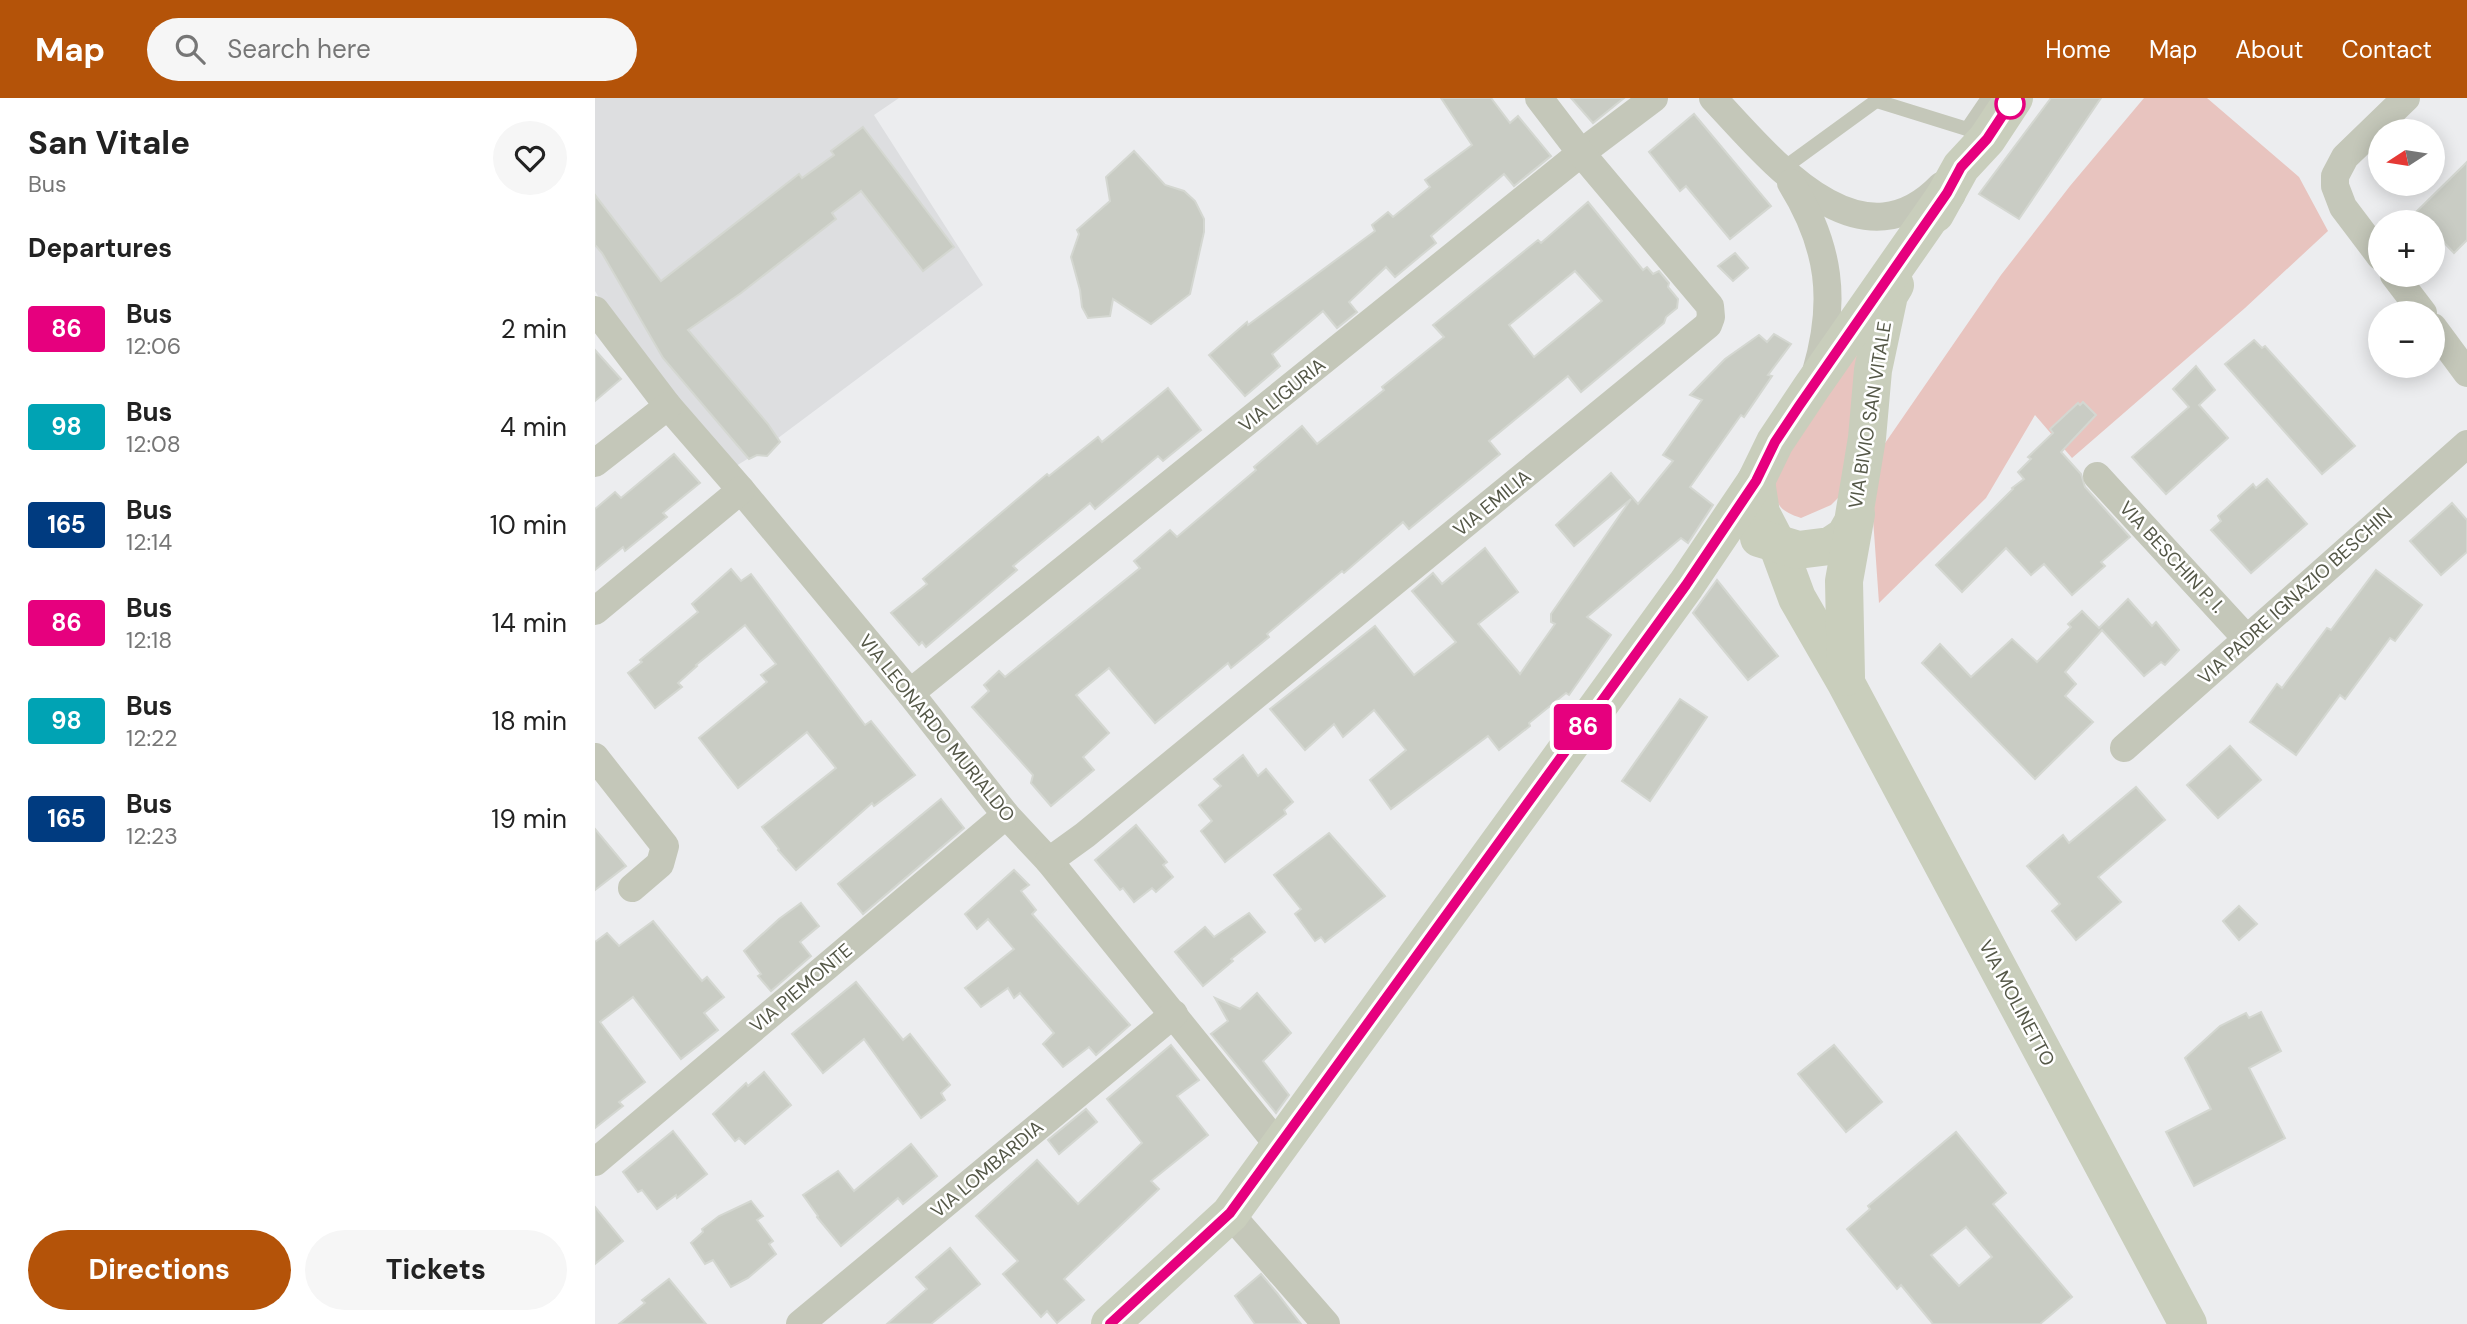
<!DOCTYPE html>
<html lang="en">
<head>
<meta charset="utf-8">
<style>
  body { margin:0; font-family:"DM Sans",sans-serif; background:#f6f6f6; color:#222; height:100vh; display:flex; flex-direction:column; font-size:26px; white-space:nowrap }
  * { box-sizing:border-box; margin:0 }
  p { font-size:23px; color:#767676 }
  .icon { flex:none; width:38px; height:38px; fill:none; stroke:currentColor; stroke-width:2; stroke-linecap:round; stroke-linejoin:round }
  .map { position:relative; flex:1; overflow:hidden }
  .sheet { display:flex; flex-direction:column; background:#fff; width:595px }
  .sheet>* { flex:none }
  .badge { padding:0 14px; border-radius:5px; font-size:24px; line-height:46px }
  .needle { width:46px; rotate:258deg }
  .tools { position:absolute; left:1773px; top:21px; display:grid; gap:14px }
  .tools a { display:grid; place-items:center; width:77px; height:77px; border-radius:50%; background:#fff; box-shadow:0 4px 18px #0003; font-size:35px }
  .map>.badge { position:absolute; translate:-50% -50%; box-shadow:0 0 0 4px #fff }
  h2 { padding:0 28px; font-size:26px; line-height:63px }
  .round { display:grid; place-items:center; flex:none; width:74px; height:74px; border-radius:37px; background:#f6f6f6 }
  .headline { display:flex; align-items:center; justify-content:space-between; height:119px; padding:0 28px }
  h1 { font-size:33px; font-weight:700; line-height:52px }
  .cta { display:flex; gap:14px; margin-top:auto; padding:14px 28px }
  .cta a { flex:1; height:80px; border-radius:42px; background:#b45309; color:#fff; font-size:28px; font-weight:700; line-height:80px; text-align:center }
  .cta a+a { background:#f6f6f6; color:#222 }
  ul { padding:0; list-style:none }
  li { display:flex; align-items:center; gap:21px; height:98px; padding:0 28px }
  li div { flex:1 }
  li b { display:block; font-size:26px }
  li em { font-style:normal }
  li .badge { min-width:77px; font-weight:700; text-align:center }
  header { display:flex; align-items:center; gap:42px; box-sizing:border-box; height:98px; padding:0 35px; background:#b45309; color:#fff }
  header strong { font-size:33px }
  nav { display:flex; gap:38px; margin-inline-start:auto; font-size:24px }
  .search { width:490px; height:63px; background:#f6f6f6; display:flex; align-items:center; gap:18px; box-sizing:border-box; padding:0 24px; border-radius:38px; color:#767676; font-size:26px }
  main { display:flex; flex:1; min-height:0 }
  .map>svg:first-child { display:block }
  .education { fill:#dddee0 }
  .green { fill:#e8c4bf }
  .building { fill:#c9ccc4; stroke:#d4d7d1; stroke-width:2; fill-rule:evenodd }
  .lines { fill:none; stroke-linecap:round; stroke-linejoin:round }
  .lane { stroke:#c4c7b9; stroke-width:14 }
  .street { stroke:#c4c7b9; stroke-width:28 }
  .secondary { stroke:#c9cebc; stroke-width:38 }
  .line-casing { stroke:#fff; stroke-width:16 }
  .line { stroke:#e6007e; stroke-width:10 }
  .stop-dot { fill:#fff; stroke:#e6007e; stroke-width:3.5 }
  .labels { text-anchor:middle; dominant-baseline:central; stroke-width:5; stroke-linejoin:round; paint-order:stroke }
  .street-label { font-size:19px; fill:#545747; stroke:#fff }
</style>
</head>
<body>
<header>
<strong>Map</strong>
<div class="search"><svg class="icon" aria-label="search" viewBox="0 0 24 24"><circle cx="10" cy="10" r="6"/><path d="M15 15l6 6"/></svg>Search here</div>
<nav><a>Home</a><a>Map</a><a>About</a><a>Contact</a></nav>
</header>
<main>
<section class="sheet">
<div class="headline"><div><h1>San Vitale</h1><p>Bus</p></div><a class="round"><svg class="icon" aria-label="heart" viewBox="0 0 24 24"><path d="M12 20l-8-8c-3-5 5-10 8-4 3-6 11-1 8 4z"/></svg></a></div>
<h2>Departures</h2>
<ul>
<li><span class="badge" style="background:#e6007e;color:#fff">86</span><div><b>Bus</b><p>12:06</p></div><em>2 min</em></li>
<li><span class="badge" style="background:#00a3b4;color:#fff">98</span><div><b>Bus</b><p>12:08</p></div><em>4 min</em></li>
<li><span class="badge" style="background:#003b80;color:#fff">165</span><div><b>Bus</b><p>12:14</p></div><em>10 min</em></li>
<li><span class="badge" style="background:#e6007e;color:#fff">86</span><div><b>Bus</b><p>12:18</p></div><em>14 min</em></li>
<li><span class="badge" style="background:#00a3b4;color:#fff">98</span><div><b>Bus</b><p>12:22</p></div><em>18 min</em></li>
<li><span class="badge" style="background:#003b80;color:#fff">165</span><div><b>Bus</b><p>12:23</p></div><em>19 min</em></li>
</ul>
<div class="cta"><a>Directions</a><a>Tickets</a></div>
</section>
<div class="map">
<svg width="1872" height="1226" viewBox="0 0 1872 1226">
  <rect width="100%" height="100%" fill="#ecedef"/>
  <polygon class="education" points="0,0 304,0 279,17 388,187 167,352 128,376 56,286 0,193"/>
  <g class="green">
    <polygon points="1549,0 1612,0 1704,79 1733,133 1650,210 1477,360 1440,317 1391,400 1284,505 1276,392 1286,351 1406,177 1475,88"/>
    <path d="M1274 227 1244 399 1236 407 1206 420C1181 412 1180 404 1180 379Z"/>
  </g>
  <g class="building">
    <polygon points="846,0 896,0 915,25 923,18 956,58 919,88 909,76 836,138 841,145 800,179 791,169 754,204 762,214 742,230 728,213 677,256 685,268 650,298 614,257 652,224 653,227 780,133 777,127 793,114 798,119 835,89 830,82 877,47"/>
    <polygon points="976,0 1029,0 998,25"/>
    <polygon points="1456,0 1506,0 1424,121 1384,96"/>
    <polygon points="1099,16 1176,108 1135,141 1091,88 1085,93 1054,54"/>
    <polygon points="268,29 359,149 328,173 266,93 237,115 241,121 146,195 93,232 173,326 185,344 172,358 162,357 154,361 68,260 7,155 0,147 0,97 66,183 204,76 207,80 239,57 236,53"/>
    <polygon points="539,53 570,87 589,93 600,103 609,121 609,134 595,196 556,226 518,201 515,218 493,220 487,209 485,192 476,159 484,136 482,132 515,103 511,79"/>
    <polygon points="1872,64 1872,142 1859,155 1838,133 1838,124 1829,124 1820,115"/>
    <path d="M993 104 1048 172 1052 169 1058 176 1064 173 1074 185 1073 189 1083 201 1082 210 1071 219 1069 225 986 294 973 278 894 343 905 356 814 431 808 424 749 475 747 473 672 536 674 539 636 570 633 565 560 625 514 570 481 597 514 635 488 659 499 672 456 708 436 685 438 677 377 609 394 593 389 587 404 573 410 579 545 470 539 463 575 432 582 439 661 372 659 369 707 328 722 346 789 292 787 289 849 239 838 227 943 142 946 145ZM980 173 1007 203 939 259 914 227Z"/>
    <polygon points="1140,155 1153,170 1138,183 1123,168"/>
    <polygon points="1179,236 1196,246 1173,277 1177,278 1149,319 1146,317 1095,389 1118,407 1093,445 1086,440 992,519 1016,537 974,597 971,595 934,625 935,628 904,652 893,638 796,711 775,682 811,652 779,612 748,639 739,626 710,652 675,611 780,528 819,577 861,544 817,493 838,475 847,486 890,450 923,494 883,526 925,576 960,526 956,524 956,516 1036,401 979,448 961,427 1016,375 1043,406 1078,363 1068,357 1107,302 1095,297 1130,261 1164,237 1172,244"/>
    <polygon points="1659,242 1667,250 1670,248 1760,348 1727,376 1630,266"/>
    <polygon points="0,252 26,281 0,303"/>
    <polygon points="1601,268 1620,292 1604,307 1633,340 1571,396 1537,359 1594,309 1578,291"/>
    <polygon points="573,290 606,332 568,363 563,358 500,411 495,405 418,468 422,472 331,549 327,544 324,547 296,515 332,486 328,481 452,376 454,378 503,339 507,344"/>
    <polygon points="1488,304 1501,317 1466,354 1486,376 1490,389 1535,439 1506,464 1510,468 1477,497 1449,466 1436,477 1411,450 1367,494 1341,467 1418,391 1417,390 1429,381 1423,374 1436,361 1433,359 1458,335 1455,331 1483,305 1485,307"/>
    <polygon points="79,356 105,385 68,415 72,419 30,453 28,449 0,472 0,411 20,394 26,400"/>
    <polygon points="1672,381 1712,426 1656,475 1616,432 1626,423 1623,418 1658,386 1661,390"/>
    <polygon points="1857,405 1872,422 1872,454 1846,477 1815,443"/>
    <polygon points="136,471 146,483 156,476 270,627 276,623 320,677 279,708 277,705 201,772 183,752 184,751 167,729 241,670 212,634 143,690 104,640 172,584 166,577 181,566 150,527 101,567 102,568 83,585 87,589 60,610 33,575 47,564 45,562 103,514 97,506"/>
    <polygon points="1781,472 1827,507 1800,543 1795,540 1750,601 1745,597 1701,657 1655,624 1682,586 1687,590 1732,530 1736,532"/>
    <polygon points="1122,482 1183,558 1153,582 1098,515"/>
    <polygon points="1533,501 1557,528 1561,524 1584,552 1570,567 1566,564 1549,578 1507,532 1470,574 1481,586 1470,598 1498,624 1440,681 1327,565 1345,546 1376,579 1417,541 1442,564 1476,529 1473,526 1487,513 1504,530"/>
    <polygon points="1085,601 1112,619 1055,703 1027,683"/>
    <polygon points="1635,648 1666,682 1623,720 1592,687"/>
    <polygon points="648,657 663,678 671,671 698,704 689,712 691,716 630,764 606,733 617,723 604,707 626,688 619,681"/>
    <polygon points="1541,689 1570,722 1503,779 1526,804 1481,842 1457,813 1465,806 1432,768 1468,737 1474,745"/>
    <polygon points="346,701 369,730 268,816 243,786"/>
    <polygon points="541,727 572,764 568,767 578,779 561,794 557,790 539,804 528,790 525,792 500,762"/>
    <polygon points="0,731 31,768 0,792"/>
    <polygon points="734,735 790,798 730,844 726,839 720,843 700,816 706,811 679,777"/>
    <polygon points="419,772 434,787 426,793 441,812 437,816 535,927 501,957 494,949 468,969 448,946 459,935 425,895 419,900 413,890 386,909 370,890 419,851 393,821 382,831 370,816"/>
    <polygon points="206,805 224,828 205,844 216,858 176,893 163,878 166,876 149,853 184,821"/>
    <polygon points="1644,808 1662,826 1644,842 1628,823"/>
    <polygon points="654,815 670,834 636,861 638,863 608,888 580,854 610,829 619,839"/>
    <polygon points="58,823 107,883 112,879 129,899 109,915 123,932 86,961 38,899 5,924 50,984 24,1004 28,1008 0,1030 0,844 12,835 24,848"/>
    <polygon points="261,884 308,942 315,936 355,987 346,995 350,1002 326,1020 269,941 228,975 197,936"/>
    <polygon points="662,895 696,935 668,963 694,997 681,1015 616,936 633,923 620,900 645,911"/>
    <polygon points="1666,914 1686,953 1654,970 1690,1040 1599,1088 1571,1034 1616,1011 1590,960 1625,928 1651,915 1654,920"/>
    <polygon points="576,947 604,982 582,998 613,1037 556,1083 564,1091 469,1181 489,1202 462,1225 452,1213 446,1219 408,1176 423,1163 381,1118 442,1062 483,1106 547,1045 512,1001"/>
    <polygon points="1239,947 1287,1004 1251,1034 1203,976"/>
    <polygon points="169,974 196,1007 150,1046 144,1040 140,1043 118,1016 151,985 153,988"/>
    <polygon points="491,1011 502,1024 464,1056 453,1042"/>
    <polygon points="78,1033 112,1076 82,1100 81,1097 62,1111 47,1092 43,1094 28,1074"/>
    <path d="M1361 1034 1411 1095 1398 1106 1477 1199 1445 1226H1338L1306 1187 1302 1191 1252 1131 1275 1111 1273 1108ZM1371 1129 1397 1159 1364 1188 1336 1157Z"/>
    <polygon points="316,1046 342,1078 308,1106 303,1100 246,1148 222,1119 223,1118 208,1097 243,1073 259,1093"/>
    <polygon points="156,1103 168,1118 162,1122 178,1143 174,1146 181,1156 153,1180 136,1189 118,1162 110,1166 96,1145 108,1134 107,1131 124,1118"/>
    <polygon points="0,1109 28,1143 0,1166"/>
    <polygon points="355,1150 385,1186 336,1226 292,1226 332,1191 321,1179"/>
    <polygon points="666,1176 682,1195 706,1226 660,1226 640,1198"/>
    <polygon points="74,1181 111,1226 24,1226 50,1205 47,1202"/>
  </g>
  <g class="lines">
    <g class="lane">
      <polyline points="1282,3 1372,31"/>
      <polyline points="1377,34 1372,31 1393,0"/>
      <polyline points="1186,72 1285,0"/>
    </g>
    <g class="street">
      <path d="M1118 0C1173 58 1263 174 1346 88"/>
      <path d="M1196 85C1235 148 1242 203 1221 274"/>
      <polyline points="1785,158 1748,109 1740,88 1740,78 1750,59 1811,0"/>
      <polyline points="1799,177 1828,215"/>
      <polyline points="0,212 73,308 146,392 315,595 411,717 454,763 684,1048"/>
      <polyline points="1838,229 1872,275"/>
      <polyline points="0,365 73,308"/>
      <polyline points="1502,378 1651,540"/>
      <polyline points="0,513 146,392"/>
      <polyline points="315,595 986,55 1059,0"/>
      <polyline points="1529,650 1872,346"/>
      <polyline points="0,659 70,748 65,766 37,790"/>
      <polyline points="454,763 490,737 1113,227 1116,219 1115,208 986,55 944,0"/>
      <polyline points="0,1064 411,717"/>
      <polyline points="635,1116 731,1226"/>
      <polyline points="205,1226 579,916"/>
    </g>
    <g class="secondary">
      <polyline points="1340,116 1366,69 1392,41 1419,0"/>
      <polyline points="1161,383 1166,415 1182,446 1202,500 1251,585 1593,1226"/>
      <polyline points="1164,440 1203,452 1235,448 1250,438 1258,424 1272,340 1278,272 1294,197 1300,187"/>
      <polyline points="1251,579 1249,483 1261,416"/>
      <polyline points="515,1226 635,1116 1091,487 1161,383 1180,344 1216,290 1352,95"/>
    </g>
  </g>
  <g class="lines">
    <defs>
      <polyline id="line" points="515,1226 635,1115 1091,487 1161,383 1180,344 1204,308 1352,95 1366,69 1392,41 1419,0"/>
    </defs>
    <use href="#line" class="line-casing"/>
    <use href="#line" class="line"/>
  </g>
  <circle class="stop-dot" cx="1415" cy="6" r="14"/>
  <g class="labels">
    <g class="street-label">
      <text transform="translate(687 297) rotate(-39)">VIA LIGURIA</text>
      <text transform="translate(1275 317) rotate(-81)">VIA BIVIO SAN VITALE</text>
      <text transform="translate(897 405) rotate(-39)">VIA EMILIA</text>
      <text transform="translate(1577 459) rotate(47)">VIA BESCHIN P. I.</text>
      <text transform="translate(1700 498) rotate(-42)">VIA PADRE IGNAZIO BESCHIN</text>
      <text transform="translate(342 630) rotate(51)">VIA LEONARDO MURIALDO</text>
      <text transform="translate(206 890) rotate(-40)">VIA PIEMONTE</text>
      <text transform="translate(1422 905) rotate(62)">VIA MOLINETTO</text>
      <text transform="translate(392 1071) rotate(-40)">VIA LOMBARDIA</text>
    </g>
  </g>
</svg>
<div class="tools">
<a><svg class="needle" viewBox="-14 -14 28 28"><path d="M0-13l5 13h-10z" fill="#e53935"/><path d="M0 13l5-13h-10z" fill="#767676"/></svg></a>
<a>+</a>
<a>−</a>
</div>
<b class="badge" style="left:988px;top:629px;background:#e6007e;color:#fff">86</b>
</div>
</main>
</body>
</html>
